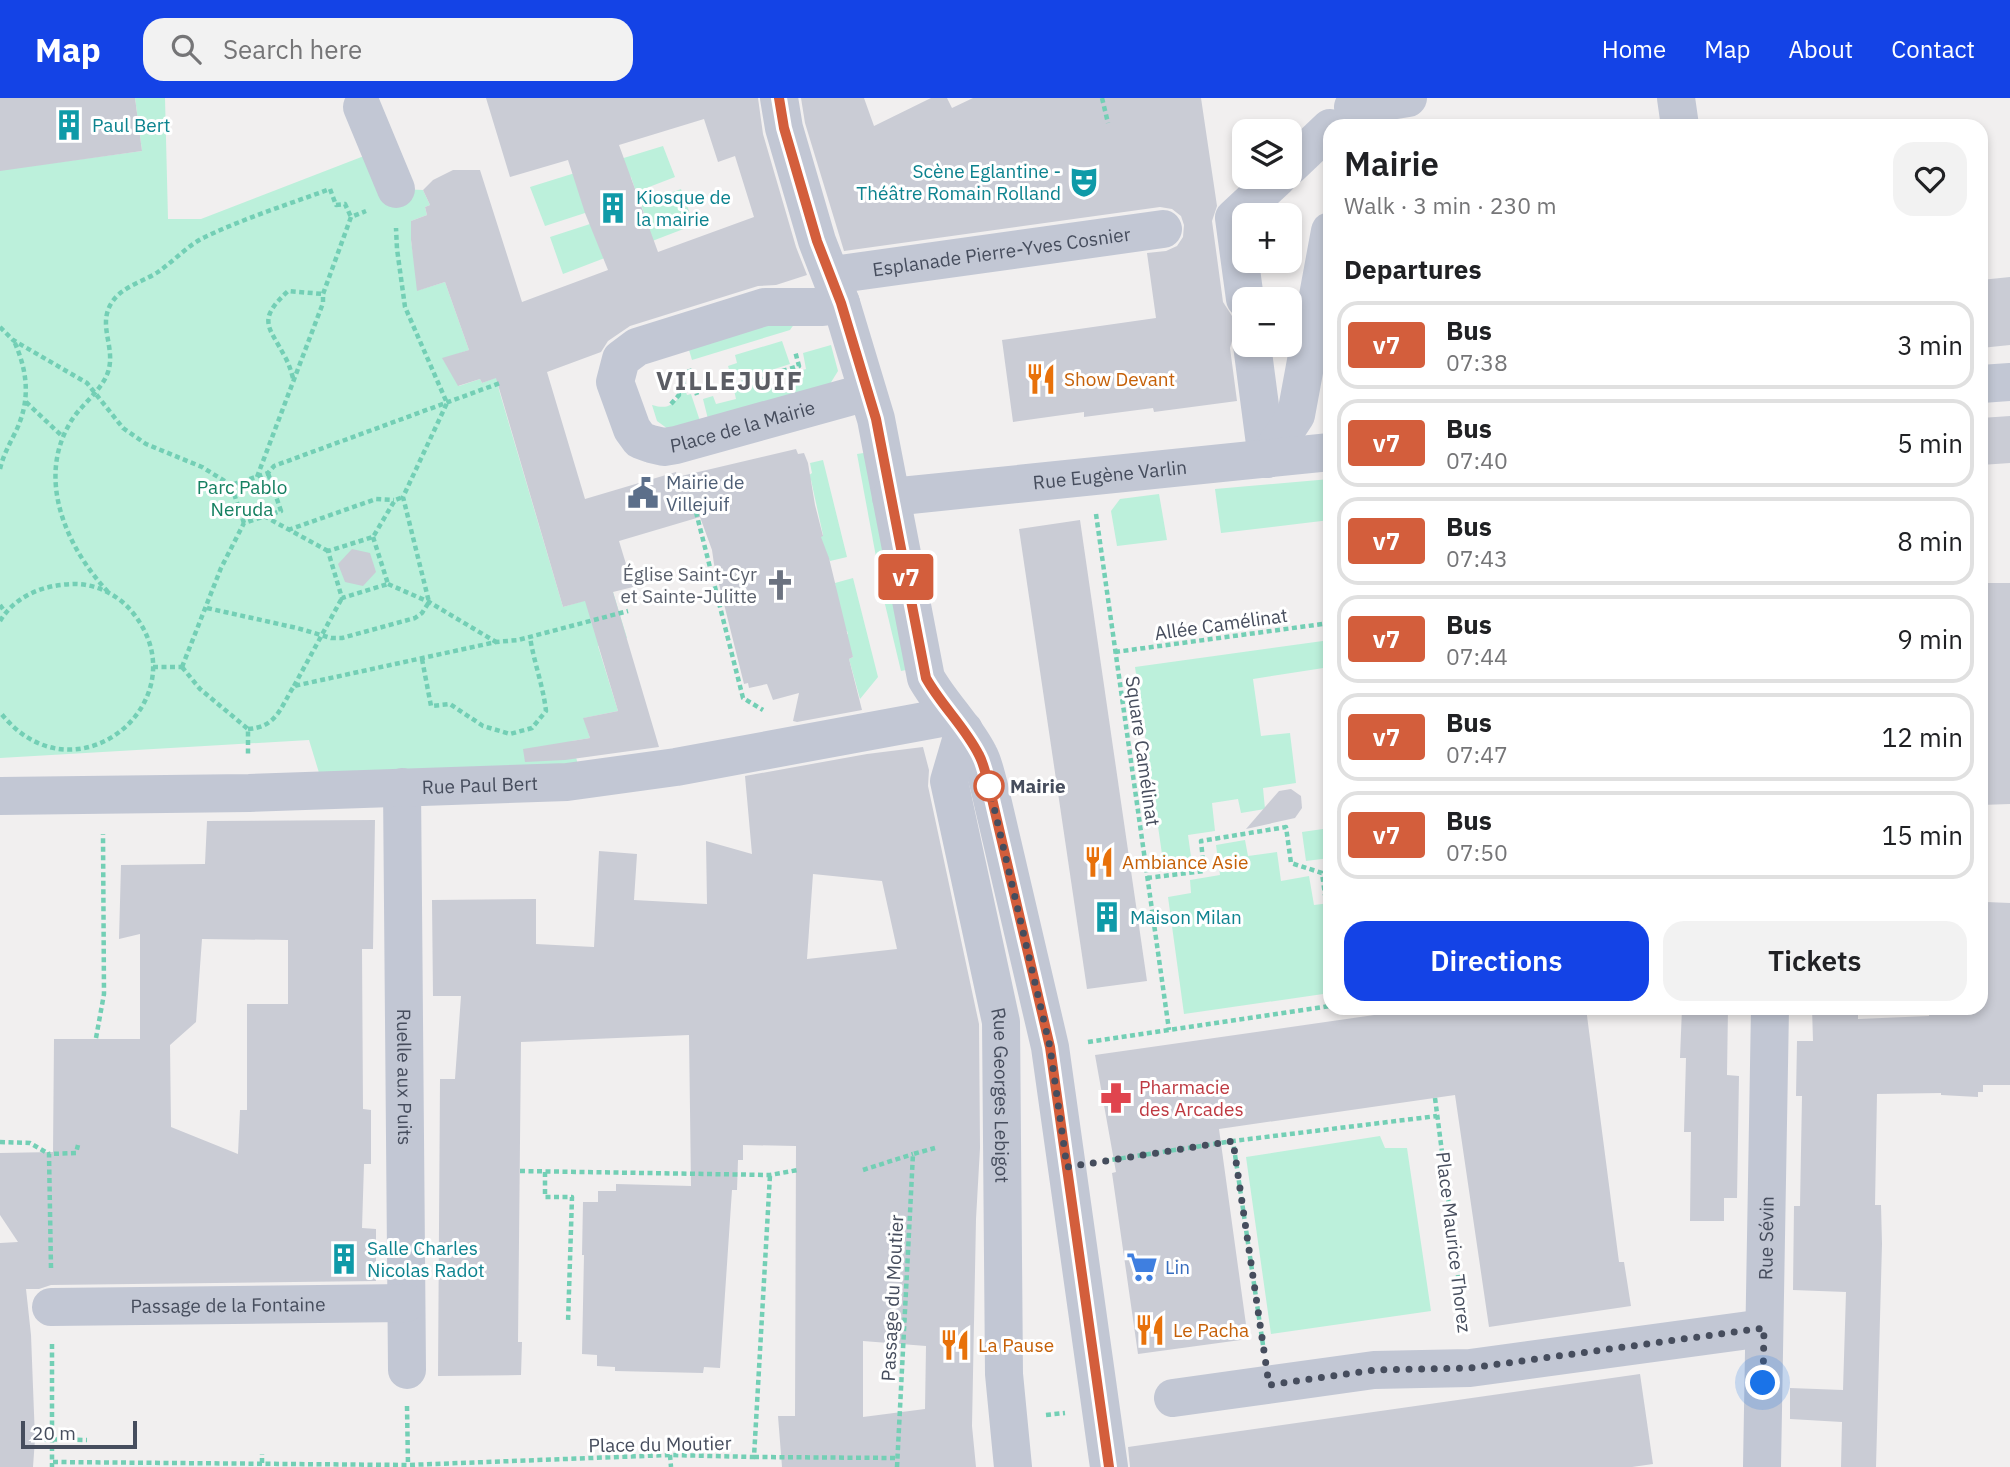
<!DOCTYPE html>
<html lang="en">
<head>
<meta charset="utf-8">
<style>
  body { margin:0; font-family:"IBM Plex Sans",sans-serif; background:#f2f2f2; color:#202124; height:100vh; display:flex; flex-direction:column; font-size:26px; white-space:nowrap }
  * { box-sizing:border-box; margin:0 }
  p { font-size:23px; color:#757577 }
  .icon { flex:none; width:38px; height:38px; fill:none; stroke:currentColor; stroke-width:2; stroke-linecap:round; stroke-linejoin:round }
  .map { position:relative; flex:1; overflow:hidden }
  .side { position:absolute; left:1323px; top:21px; width:665px; height:896px; display:flex; flex-direction:column; background:#fff; border-radius:21px; box-shadow:0 4px 10px #0003 }
  .side>* { flex:none }
  .badge { padding:0 14px; border-radius:5px; font-size:24px; line-height:46px }
  .controls { position:absolute; left:1232px; top:21px; display:grid; gap:14px }
  .controls a { display:grid; place-items:center; width:70px; height:70px; border-radius:14px; background:#fff; box-shadow:0 4px 10px #0003; font-size:35px }
  .scale { position:absolute; left:21px; bottom:18px; width:116px; box-sizing:border-box; padding-left:7px; border:4px solid #464d5d; border-top:0; font-size:19px; line-height:24px; white-space:nowrap; color:#464d5d; -webkit-text-stroke:5px #fff; paint-order:stroke }
  .you { position:absolute; width:35px; height:35px; margin:-18px; border:5px solid #fff; border-radius:50%; background:#1a73e8; box-shadow:0 0 0 10px #1a73e833 }
  .map>.badge { position:absolute; translate:-50% -50%; box-shadow:0 0 0 4px #fff }
  h2 { padding:0 21px; font-size:26px; line-height:63px }
  .round { display:grid; place-items:center; flex:none; width:74px; height:74px; border-radius:21px; background:#f2f2f2 }
  .head { display:flex; align-items:center; justify-content:space-between; height:119px; padding:0 21px }
  h1 { font-size:33px; font-weight:600; line-height:52px }
  .button { display:flex; gap:14px; margin-top:auto; padding:14px 21px }
  .button a { flex:1; height:80px; border-radius:21px; background:#1443e6; color:#fff; font-size:28px; font-weight:600; line-height:80px; text-align:center }
  .button a+a { background:#f2f2f2; color:#202124 }
  ul { padding:0; list-style:none }
  li { display:flex; align-items:center; gap:21px; height:88px; margin:0 14px 10px; padding:0 7px; border:4px solid #e0e0e0; border-radius:21px }
  li div { flex:1 }
  li b { display:block; font-size:26px }
  li em { font-style:normal }
  li .badge { min-width:77px; font-weight:700; text-align:center }
  header { display:flex; align-items:center; gap:42px; box-sizing:border-box; height:98px; padding:0 35px; background:#1443e6; color:#fff }
  header strong { font-size:33px }
  nav { display:flex; gap:38px; margin-inline-start:auto; font-size:24px }
  .search { width:490px; height:63px; background:#f2f2f2; display:flex; align-items:center; gap:18px; box-sizing:border-box; padding:0 24px; border-radius:21px; color:#757577; font-size:26px }
  .map>svg:first-child { display:block }
  .green { fill:#bcf0db }
  .building { fill:#caccd5; fill-rule:evenodd }
  .lines { fill:none; stroke-linecap:round; stroke-linejoin:round }
  .path { stroke:#73cfb5; stroke-width:4.5; stroke-dasharray:5 3.5; stroke-linecap:butt }
  .minor { stroke:#c2c7d4; stroke-width:38 }
  .line-casing { stroke:#fff; stroke-width:16 }
  .line { stroke:#d35e3c; stroke-width:10 }
  .walk { stroke:#464d5d; stroke-width:7; stroke-dasharray:0 12.6 }
  .stop-dot { fill:#fff; stroke:#d35e3c; stroke-width:3.5 }
  .labels { text-anchor:middle; dominant-baseline:central; stroke-width:6; stroke-linejoin:round; paint-order:stroke }
  .culture-label { font-size:19px; fill:#0d838f; stroke:#fff; text-anchor:start }
  .street-label { font-size:19px; fill:#464d5d; stroke:#fff }
  .food-label { font-size:19px; fill:#c56008; stroke:#fff; text-anchor:start }
  .service-label { font-size:19px; fill:#4e5e75; stroke:#fff; text-anchor:start }
  .park-label { font-size:19px; fill:#158061; stroke:#fff }
  .worship-label { font-size:19px; fill:#5b616d; stroke:#fff; text-anchor:end }
  .stop-label { font-size:19px; font-weight:bold; fill:#464d5d; stroke:#fff; text-anchor:start }
  .health-label { font-size:19px; fill:#be3a42; stroke:#fff; text-anchor:start }
  .shop-label { font-size:19px; fill:#366cbe; stroke:#fff; text-anchor:start }
  .district-label { font-size:26px; font-weight:bold; letter-spacing:2px; fill:#5b5d64; stroke:#fff }
</style>
</head>
<body>
<header>
<strong>Map</strong>
<div class="search"><svg class="icon" aria-label="search" viewBox="0 0 24 24"><circle cx="10" cy="10" r="6"/><path d="M15 15l6 6"/></svg>Search here</div>
<nav><a>Home</a><a>Map</a><a>About</a><a>Contact</a></nav>
</header>
<div class="map">
<svg width="2010" height="1369" viewBox="0 0 2010 1369">
  <rect width="100%" height="100%" fill="#f1efef"/>
  <g class="green">
    <polygon points="135,0 165,0 168,121 201,121 364,58 376,90 423,92 430,107 425,109 427,117 411,123 411,143 419,192 445,184 469,252 443,261 459,288 480,281 482,285 497,279 499,292 563,509 613,494 627,540 598,548 618,613 584,620 590,640 572,643 579,671 320,678 309,642 0,660 0,72 142,53"/>
    <polygon points="663,48 675,79 636,94 631,79 604,66"/>
    <polygon points="591,70 585,115 545,128 530,89"/>
    <polygon points="681,91 694,127 634,150 646,121 641,106"/>
    <polygon points="590,126 623,153 563,176 550,139"/>
    <polygon points="797,222 790,232 692,262 686,242"/>
    <polygon points="782,243 790,266 743,281 741,275 731,278 728,268 737,265 735,257"/>
    <polygon points="831,247 838,273 830,286 708,321 703,301 713,298 716,306 736,301 734,292 767,283 770,290 789,285 786,277 806,271 803,255"/>
    <path d="M685 291 687 297 691 296 700 323 668 331 657 323 652 307C666 311 671 309 681 297L680 293Z"/>
    <polygon points="870,354 911,571 901,573 884,502 857,356"/>
    <polygon points="823,362 847,459 830,463 818,440 823,437 811,382 804,381 812,375 810,365"/>
    <polygon points="1330,381 1330,422 1221,435 1215,391"/>
    <polygon points="1159,396 1167,442 1117,448 1111,413 1120,401"/>
    <polygon points="853,480 878,579 860,601 849,561 853,559 843,538 848,536 847,533 842,534 835,485"/>
    <polygon points="1330,542 1330,569 1253,581 1261,638 1290,635 1296,685 1263,690 1265,711 1241,715 1238,701 1212,705 1215,733 1188,737 1192,766 1164,770 1135,569"/>
    <polygon points="1330,730 1330,760 1306,763 1302,734"/>
    <polygon points="1245,742 1248,758 1277,754 1281,783 1309,778 1314,807 1330,805 1330,895 1184,916 1168,799 1191,795 1190,782 1220,777 1216,747"/>
    <polygon points="1380,1038 1385,1050 1407,1050 1431,1213 1271,1236 1246,1059"/>
  </g>
  <g class="building">
    <polygon points="0,0 135,0 142,53 0,73"/>
    <path d="M486 0H758L763 36 796 149 807 177 776 187 758 188 630 228 608 243 601 254 547 274 585 401 676 374 677 379 796 351 798 356 804 355 808 365 815 407 823 438 821 439 829 460 853 559 849 561 862 612 797 624 793 623 799 595 773 602 767 586 749 590 748 585 744 586 714 466 712 452 700 419 619 443 633 489 613 494 659 649 565 662 525 664 523 651 590 640 583 620 618 613 585 503 563 509 496 280 482 285 480 281 458 288 442 260 469 252 445 184 417 193 411 142V123L427 117 425 109 430 107 423 92 433 82 453 72H480L522 204 608 172 585 115 568 62 510 79ZM704 21 718 64 735 58 754 119 658 154 619 47Z"/>
    <polygon points="801,0 864,0 874,28 931,0 947,0 952,10 973,0 1201,0 1217,108 1212,123 1223,204 1232,218 1234,236 1230,250 1237,303 1154,314 1153,310 1084,319 1084,314 1013,324 1002,242 1156,220 1147,155 1166,153 1177,148 1183,139 1184,127 1181,118 1172,111 1160,109 844,153 805,25"/>
    <polygon points="2010,179 2010,247 1981,250 1981,182"/>
    <polygon points="2010,318 2010,365 1981,367 1981,320"/>
    <polygon points="1080,422 1147,883 1087,891 1019,431"/>
    <polygon points="352,451 370,455 376,474 363,488 345,484 338,466"/>
    <polygon points="1981,485 2010,485 2010,706 1981,707"/>
    <path d="M923 649 929 672 928 688 979 926 980 1050 976 1121 972 1328 976 1369H782L778 1318H795L796 1048 743 1047V1062H738L737 1092H732L720 1270 704 1269 703 1275 615 1273V1269L597 1268V1257L582 1256 584 1157H582L583 1104H598V1093H616V1086L691 1088 689 937 521 944 518 1244H522L521 1277 438 1278 440 981H455L461 898H433L432 802 536 801V846L594 849 599 753 637 756 634 802 707 806 706 743 752 756 745 678 867 656ZM813 776 882 783 897 851 807 861ZM863 1243 926 1248 925 1311 863 1319Z"/>
    <polygon points="1291,691 1301,698 1302,710 1295,720 1246,731 1279,693"/>
    <path d="M375 722 373 851H362L363 1011 371 1012V1066H364L362 1130 376 1131V1183L51 1187 39 1191H26L31 1237 35 1341 33 1369H0V1145L18 1144 0 1117V1055L53 1054 54 941H140V836L119 841 121 767 205 766 207 723ZM202 841 288 842V906H247V1012H240L238 1056 171 1029 170 947 196 924Z"/>
    <polygon points="1986,804 2010,805 2010,987 1983,987 1983,994 1978,994 1978,999 1941,997 1941,995 1877,996 1875,1107 1881,1107 1882,1146 1876,1369 1841,1369 1842,1324 1790,1321 1790,1290 1843,1292 1846,1194 1793,1192 1794,1108 1800,1108 1802,998 1796,998 1797,943 1813,943 1812,910 1858,910 1858,921 1929,918 1929,910 1981,910"/>
    <polygon points="1423,910 1586,910 1619,1164 1624,1164 1631,1208 1489,1229 1455,997 1219,1031 1248,1241 1138,1256 1112,1075 1116,1074 1095,957"/>
    <polygon points="1682,910 1728,910 1727,977 1739,978 1737,1100 1724,1100 1724,1123 1690,1123 1691,1034 1684,1034 1686,960 1680,960"/>
    <polygon points="1640,1276 1653,1366 1632,1369 1130,1369 1128,1349"/>
  </g>
  <g class="lines">
    <g class="path">
      <polyline points="1102,0 1108,25"/>
      <polyline points="0,229 13,242 87,285 123,330 146,346 202,369 231,387"/>
      <polyline points="689,271 697,297"/>
      <path d="M293 280C291 273 289 266 285 259 269 228 256 223 288 193L323 196"/>
      <polyline points="725,290 799,268 795,253"/>
      <polyline points="26,304 63,339"/>
      <polyline points="671,306 679,297 677,288 692,283"/>
      <path d="M0 371C3 358 9 347 15 335 31 303 28 274 14 243"/>
      <polyline points="257,379 323,205 323,196 351,119 366,113"/>
      <polyline points="696,414 743,600 763,612"/>
      <polyline points="1096,416 1169,932"/>
      <polyline points="264,418 328,453"/>
      <polyline points="244,425 231,387 268,375 274,368 500,285"/>
      <polyline points="288,432 376,401 394,402"/>
      <polyline points="373,439 388,486 342,500 328,453 373,439 395,402 403,399"/>
      <polyline points="388,486 429,504 496,544"/>
      <path d="M108 494C67 450 36 382 70 325 80 307 101 294 108 274 117 247 93 223 117 198 128 187 146 182 158 174 174 163 188 147 205 139 245 120 289 106 330 91L336 107 345 106 351 119"/>
      <polyline points="0,507 5,514"/>
      <polyline points="207,510 297,530 331,540 342,540 415,520 422,515 429,504 403,399 447,305 405,209 397,151 396,130"/>
      <path d="M0 523C16 497 44 487 72 486 95 485 119 497 133 515 203 602 74 710 0 614"/>
      <polyline points="1115,554 1330,525"/>
      <path d="M422 561 431 608 450 606 483 628 510 636 532 630 546 613C543 587 534 565 530 539"/>
      <polyline points="153,569 182,569"/>
      <polyline points="182,569 221,470 244,425 281,413 268,375"/>
      <polyline points="182,569 200,591 248,631 248,659"/>
      <polyline points="294,588 342,500"/>
      <path d="M248 631C277 629 280 610 294 588L496 544 518 542 628 513"/>
      <polyline points="1030,692 1045,690"/>
      <polyline points="1147,780 1204,773 1201,743 1286,729 1291,765 1322,775 1325,797 1330,797"/>
      <polyline points="96,940 104,896 103,736"/>
      <polyline points="1088,944 1330,908"/>
      <polyline points="1435,1000 1465,1232"/>
      <polyline points="0,1044 30,1045 49,1056"/>
      <polyline points="1104,1063 1233,1043"/>
      <polyline points="863,1072 913,1056"/>
      <polyline points="520,1073 770,1077 798,1072"/>
      <polyline points="545,1074 545,1099 572,1099 568,1225"/>
      <polyline points="51,1170 49,1056 76,1055 78,1047"/>
      <polyline points="52,1246 52,1369"/>
      <polyline points="1263,1247 1233,1043 1437,1018"/>
      <polyline points="407,1308 408,1367"/>
      <polyline points="1046,1317 1065,1315"/>
      <polyline points="35,1341 87,1342"/>
      <polyline points="670,1357 671,1369"/>
      <polyline points="754,1359 898,1360"/>
      <polyline points="53,1364 408,1367 670,1357 754,1359 770,1077"/>
      <polyline points="262,1365 262,1356"/>
      <polyline points="897,1369 913,1056 935,1050"/>
    </g>
    <g class="minor">
      <path d="M779 0 784 30 817 143 841 205 876 321 926 580C941 607 965 629 979 657 984 666 986 678 989 688L1050 949 1109 1369"/>
      <polyline points="1676,0 1680,28"/>
      <polyline points="362,9 396,91"/>
      <polyline points="1353,9 1408,0"/>
      <polyline points="1290,68 1330,30"/>
      <path id="s1" d="M840 176 1163 131"/>
      <polyline points="1245,201 1234,120 1278,79"/>
      <path id="s2" d="M841 205 823 209H765L637 249 621 261 615 284 632 331 640 342 651 346 664 349 676 347 867 294"/>
      <polyline points="1252,247 1267,361"/>
      <polyline points="1981,286 2010,284"/>
      <polyline points="1267,361 1296,317 1330,133"/>
      <path id="s3" d="M891 399 1330 354"/>
      <path id="s4" d="M964 632 949 683 1001 924 1004 1276 1013 1369"/>
      <path id="s5" d="M402 689 407 1272"/>
      <path id="s6" d="M0 698 249 695 567 684 676 669 952 618"/>
      <path id="s7" d="M51 1209 406 1205"/>
      <polyline points="1173,1300 1374,1272 1470,1270 1764,1230"/>
      <path id="s8" d="M1762 1369 1770 910"/>
    </g>
  </g>
  <g class="lines">
    <defs>
      <path id="line" d="M779 0 784 30 817 143 841 205 876 321 926 580C941 607 965 629 979 657 984 666 986 678 989 688L1050 949 1109 1369"/>
    </defs>
    <use href="#line" class="line-casing"/>
    <use href="#line" class="line"/>
    <polyline class="walk" points="989,688 1050,949 1067,1069 1233,1043 1269,1287 1374,1272 1470,1270 1764,1230 1763,1285"/>
  </g>
  <defs>
    <symbol id="building-bare" viewBox="-9 -9 18 18"><path d="M-4-6H4V6H1V3H-1V6H-4ZM-2.5-4.3h1.7v1.8h-1.7ZM.8-4.3h1.7v1.8H.8ZM-2.5-1h1.7V.8h-1.7ZM.8-1h1.7V.8H.8Z" fill="#0f9aa8" stroke="#fff" stroke-width="2.5" paint-order="stroke"/></symbol>
    <symbol id="theatre-bare" viewBox="-9 -9 18 18"><path d="M-5-5.5Q0-4 5-5.5V0Q5 5 0 6Q-5 5-5 0ZM-3.3-2.5H-1v1.5H-3.3ZM1-2.5H3.3v1.5H1ZM-2.8 1Q0 5.5 2.8 1Z" fill="#0f9aa8" stroke="#fff" stroke-width="2.5" paint-order="stroke"/></symbol>
    <symbol id="restaurant-bare" viewBox="-9 -9 18 18"><path d="M-5-6h1v4h1v-4h1v4h1v-4h1v5L-1.5 .5V6h-2V.5L-5-1ZM5-6V6H3V1.5H1.5Q1.5-4 5-6Z" fill="#e8710a" stroke="#fff" stroke-width="2.5" paint-order="stroke"/></symbol>
    <symbol id="civic-bare" viewBox="-9 -9 18 18"><path d="M-.6-6.5H3V-4.5H.6V-3L4-1V1h2V6H-6V1h2V-1L-.6-3ZM-1.2 2.5V6h2.4V2.5Z" fill="#5c6f8a" stroke="#fff" stroke-width="2.5" paint-order="stroke"/></symbol>
    <symbol id="church-bare" viewBox="-9 -9 18 18"><path d="M-1.2-6h2.4v3.5h3.3v2.4h-3.3V6h-2.4V-.1h-3.3v-2.4h3.3Z" fill="#6b7280" stroke="#fff" stroke-width="2.5" paint-order="stroke"/></symbol>
    <symbol id="pharmacy-bare" viewBox="-9 -9 18 18"><path d="M-2-6h4v4h4v4h-4v4h-4v-4h-4v-4h4Z" fill="#e0444e" stroke="#fff" stroke-width="2.5" paint-order="stroke"/></symbol>
    <symbol id="supermarket-bare" viewBox="-9 -9 18 18"><path d="M-6-5.5h2.5l.6 2H6L4.5 2H-2.5L-4.4-4H-6ZM-1.5 3.2a1.3 1.3 0 1 0 .1 0ZM3 3.2a1.3 1.3 0 1 0 .1 0Z" fill="#3f7fe0" stroke="#fff" stroke-width="2.5" paint-order="stroke"/></symbol>
  </defs>
  <g fill-rule="evenodd">
    <use href="#building-bare" x="47" y="5" width="44" height="44"/>
    <use href="#theatre-bare" x="1062" y="62" width="44" height="44"/>
    <use href="#building-bare" x="591" y="88" width="44" height="44"/>
    <use href="#restaurant-bare" x="1019" y="259" width="44" height="44"/>
    <use href="#civic-bare" x="621" y="373" width="44" height="44"/>
    <use href="#church-bare" x="758" y="465" width="44" height="44"/>
    <use href="#restaurant-bare" x="1077" y="742" width="44" height="44"/>
    <use href="#building-bare" x="1085" y="797" width="44" height="44"/>
    <use href="#pharmacy-bare" x="1094" y="978" width="44" height="44"/>
    <use href="#building-bare" x="322" y="1139" width="44" height="44"/>
    <use href="#supermarket-bare" x="1120" y="1147" width="44" height="44"/>
    <use href="#restaurant-bare" x="1128" y="1210" width="44" height="44"/>
    <use href="#restaurant-bare" x="933" y="1225" width="44" height="44"/>
  </g>
  <circle class="stop-dot" cx="989" cy="688" r="14"/>
  <g class="labels">
    <g class="culture-label">
      <text x="92" y="27">Paul Bert</text>
      <text x="1061" y="73" text-anchor="end">Scène Eglantine -<tspan x="1061" dy="22">Théâtre Romain Rolland</tspan></text>
      <text x="636" y="99">Kiosque de<tspan x="636" dy="22">la mairie</tspan></text>
      <text x="1130" y="819">Maison Milan</text>
      <text x="367" y="1150">Salle Charles<tspan x="367" dy="22">Nicolas Radot</tspan></text>
    </g>
    <g class="street-label">
      <text stroke="none"><textPath href="#s1" startOffset="163">Esplanade Pierre-Yves Cosnier</textPath></text>
      <text stroke="none"><textPath href="#s2" startOffset="424">Place de la Mairie</textPath></text>
      <text stroke="none"><textPath href="#s3" startOffset="220">Rue Eugène Varlin</textPath></text>
      <text transform="translate(1221 526) rotate(-8)">Allée Camélinat</text>
      <text transform="translate(1143 653) rotate(82)">Square Camélinat</text>
      <text stroke="none"><textPath href="#s6" startOffset="480">Rue Paul Bert</textPath></text>
      <text stroke="none"><textPath href="#s5" startOffset="290">Ruelle aux Puits</textPath></text>
      <text stroke="none"><textPath href="#s4" startOffset="373">Rue Georges Lebigot</textPath></text>
      <text stroke="none"><textPath href="#s8" startOffset="229">Rue Sévin</textPath></text>
      <text transform="translate(1454 1144) rotate(83)">Place Maurice Thorez</text>
      <text transform="translate(892 1200) rotate(-87)">Passage du Moutier</text>
      <text stroke="none"><textPath href="#s7" startOffset="177">Passage de la Fontaine</textPath></text>
      <text transform="translate(660 1346) rotate(-1)">Place du Moutier</text>
    </g>
    <g class="food-label">
      <text x="1064" y="281">Show Devant</text>
      <text x="1122" y="764">Ambiance Asie</text>
      <text x="1173" y="1232">Le Pacha</text>
      <text x="978" y="1247">La Pause</text>
    </g>
    <g class="service-label">
      <text x="666" y="384">Mairie de<tspan x="666" dy="22">Villejuif</tspan></text>
    </g>
    <g class="park-label">
      <text x="242" y="389">Parc Pablo<tspan x="242" dy="22">Neruda</tspan></text>
    </g>
    <g class="worship-label">
      <text x="757" y="476">Église Saint-Cyr<tspan x="757" dy="22">et Sainte-Julitte</tspan></text>
    </g>
    <g class="stop-label">
      <text x="1010" y="688">Mairie</text>
    </g>
    <g class="health-label">
      <text x="1139" y="989">Pharmacie<tspan x="1139" dy="22">des Arcades</tspan></text>
    </g>
    <g class="shop-label">
      <text x="1165" y="1169">Lin</text>
    </g>
    <g class="district-label">
      <text x="730" y="282">VILLEJUIF</text>
    </g>
  </g>
</svg>
<div class="controls">
<a><svg class="icon" aria-label="layers" viewBox="0 0 24 24"><path d="M12 4l9 5-9 5-9-5zM3 14l9 5 9-5"/></svg></a>
<a>+</a>
<a>−</a>
</div>
<div class="scale">20 m</div>
<div class="you" style="left:1763px;top:1285px"></div>
<b class="badge" style="left:906px;top:479px;background:#d35e3c;color:#fff">v7</b>
<section class="side">
<div class="head"><div><h1>Mairie</h1><p>Walk · 3 min · 230 m</p></div><a class="round"><svg class="icon" aria-label="heart" viewBox="0 0 24 24"><path d="M12 20l-8-8c-3-5 5-10 8-4 3-6 11-1 8 4z"/></svg></a></div>
<h2>Departures</h2>
<ul>
<li><span class="badge" style="background:#d35e3c;color:#fff">v7</span><div><b>Bus</b><p>07:38</p></div><em>3 min</em></li>
<li><span class="badge" style="background:#d35e3c;color:#fff">v7</span><div><b>Bus</b><p>07:40</p></div><em>5 min</em></li>
<li><span class="badge" style="background:#d35e3c;color:#fff">v7</span><div><b>Bus</b><p>07:43</p></div><em>8 min</em></li>
<li><span class="badge" style="background:#d35e3c;color:#fff">v7</span><div><b>Bus</b><p>07:44</p></div><em>9 min</em></li>
<li><span class="badge" style="background:#d35e3c;color:#fff">v7</span><div><b>Bus</b><p>07:47</p></div><em>12 min</em></li>
<li><span class="badge" style="background:#d35e3c;color:#fff">v7</span><div><b>Bus</b><p>07:50</p></div><em>15 min</em></li>
</ul>
<div class="button"><a>Directions</a><a>Tickets</a></div>
</section>
</div>
</body>
</html>
